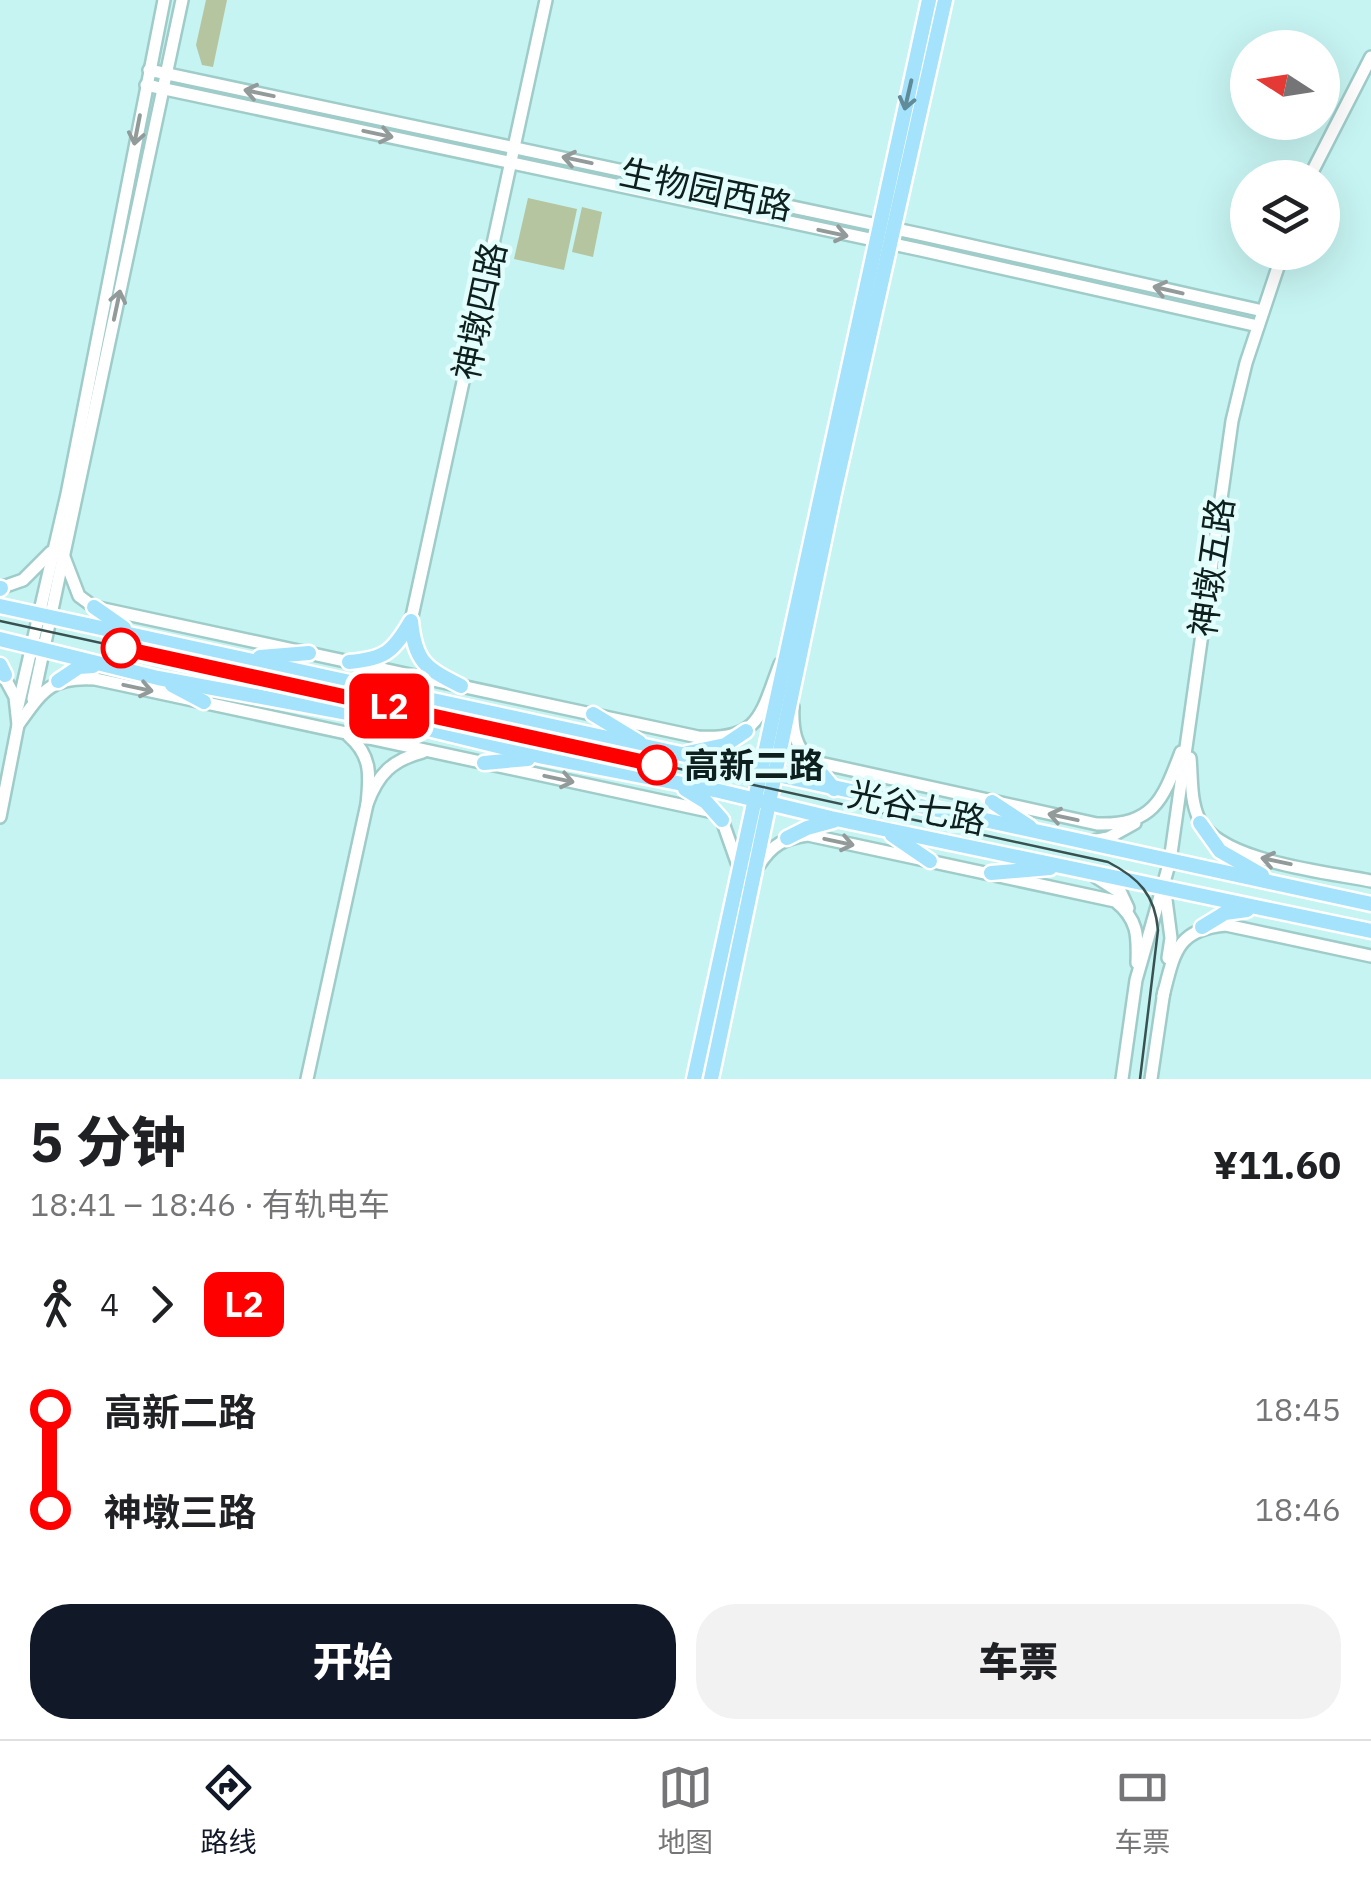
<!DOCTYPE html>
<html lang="zh">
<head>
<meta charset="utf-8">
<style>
  body { margin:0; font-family:"IBM Plex Sans","Noto Sans SC",sans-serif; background:#f2f2f2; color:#202124; height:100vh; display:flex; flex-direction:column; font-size:38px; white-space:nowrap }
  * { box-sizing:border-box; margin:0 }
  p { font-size:32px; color:#757577 }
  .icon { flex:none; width:55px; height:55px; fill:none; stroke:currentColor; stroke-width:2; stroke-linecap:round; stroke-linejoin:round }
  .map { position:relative; height:1079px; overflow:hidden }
  .drawer { display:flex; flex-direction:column; background:#fff; flex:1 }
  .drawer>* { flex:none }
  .badge { padding:0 20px; border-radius:15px; font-size:35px; line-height:65px }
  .needle { width:65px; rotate:282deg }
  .buttons { position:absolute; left:1230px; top:30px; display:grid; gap:20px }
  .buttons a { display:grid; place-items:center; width:110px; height:110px; border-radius:50%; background:#fff; box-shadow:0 10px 40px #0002; font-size:50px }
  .map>.badge { position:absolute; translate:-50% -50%; box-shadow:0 0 0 5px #fff }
  .legs { display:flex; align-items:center; gap:15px; height:110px; padding:0 30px; font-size:32px }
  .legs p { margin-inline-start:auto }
  .head { display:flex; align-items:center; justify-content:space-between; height:170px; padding:0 30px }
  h1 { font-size:55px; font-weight:800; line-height:75px }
  .primary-button { display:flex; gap:20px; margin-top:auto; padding:20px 30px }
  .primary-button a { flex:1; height:115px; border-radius:40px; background:#111827; color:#fff; font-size:40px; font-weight:800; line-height:115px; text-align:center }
  .primary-button a+a { background:#f2f2f2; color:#202124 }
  ul { padding:0 30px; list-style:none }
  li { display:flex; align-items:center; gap:35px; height:100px; font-size:38px }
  li i { display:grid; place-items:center; width:15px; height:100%; margin:0 12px; background:currentColor }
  li i::after { content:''; width:25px; height:25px; margin:-12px; border:8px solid; border-radius:50%; background:#fff }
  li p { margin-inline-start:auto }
  li:first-child i { background:linear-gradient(#0000 50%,currentColor 0) }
  li:last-child i { background:linear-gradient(currentColor 50%,#0000 0) }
  .dock { display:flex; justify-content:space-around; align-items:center; height:140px; border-top:2px solid #e0e0e0; background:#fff; font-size:28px; color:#757577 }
  .dock a { display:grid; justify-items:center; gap:5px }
  .dock .on { color:#111827 }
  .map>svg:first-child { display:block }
  .green { fill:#b5c59f }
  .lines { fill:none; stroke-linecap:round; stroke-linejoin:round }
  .minor-casing { stroke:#9fccc9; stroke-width:16 }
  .major-casing { stroke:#fff; stroke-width:19 }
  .minor { stroke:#fff; stroke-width:11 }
  .major { stroke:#a4e3fb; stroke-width:14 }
  .tram { stroke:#395251; stroke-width:2.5 }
  .oneway { stroke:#929a9a }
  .oneway2 { stroke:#608b98 }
  .line-1-casing { stroke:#fff; stroke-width:22 }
  .line-1 { stroke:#f00; stroke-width:15 }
  .stop-1-dot { fill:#fff; stroke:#f00; stroke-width:5 }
  .labels { text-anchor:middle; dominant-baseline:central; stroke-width:9; stroke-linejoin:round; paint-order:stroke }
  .street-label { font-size:35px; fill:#0d1f1e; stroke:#e2fdfb }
  .stop-label { font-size:35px; font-weight:bold; fill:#0d1f1e; stroke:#e2fdfb; text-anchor:start }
</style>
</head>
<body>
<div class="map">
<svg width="1371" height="1079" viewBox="0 0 1371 1079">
  <rect width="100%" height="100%" fill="#c6f4f2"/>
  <g class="green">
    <polygon points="206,0 227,0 213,67 202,65 196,45"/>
    <polygon points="528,198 577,209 564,270 514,259"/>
    <polygon points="582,207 602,212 593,257 572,252"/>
  </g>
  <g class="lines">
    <defs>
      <g id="minor">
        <polyline points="149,70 924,235 1263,311"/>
        <polyline points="146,85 921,250 1258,326"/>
        <polyline points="1309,178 1371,57"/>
        <path d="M64 557 79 596 94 607 698 737C760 741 761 714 780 664"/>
        <polyline points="0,588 23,580 51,552"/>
        <polyline points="411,621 546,0"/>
        <path d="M0 669 15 697 18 725C42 692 50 676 95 679L713 812 722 820 739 868"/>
        <polyline points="33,699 182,0"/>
        <polyline points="18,706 67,494 164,0"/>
        <path d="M793 707C792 729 795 747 811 761L1097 824C1154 826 1163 799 1181 752"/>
        <path d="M349 736C372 756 370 776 367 804 378 774 392 760 423 752"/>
        <path d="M1190 758C1192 778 1190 800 1199 819 1220 862 1327 872 1371 881"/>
        <polyline points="0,817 18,725"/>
        <polyline points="1092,841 1108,838 1135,823"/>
        <path d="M759 865C772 845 784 838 808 835L1115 901C1138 919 1138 936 1137 963"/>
        <polyline points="1096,877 1121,893 1128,908"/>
        <polyline points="1165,892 1171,938 1168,958"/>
        <path d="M1163 996C1174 954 1176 929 1226 925L1371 956"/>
        <polyline points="307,1079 367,804"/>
        <polyline points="1122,1079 1136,980 1170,861 1232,421 1246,363 1283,252"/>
        <polyline points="1151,1079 1164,991"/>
      </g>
      <g id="major">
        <polyline points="0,589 1,588"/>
        <polyline points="0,606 1371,904"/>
        <polyline points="94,607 124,628"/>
        <polyline points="0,639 158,678 407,724 543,757 719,791 831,818 1371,931"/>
        <polyline points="260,657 309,653"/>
        <path d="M349 662C385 659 393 652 411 621 415 662 425 668 461 686"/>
        <polyline points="0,665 5,675"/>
        <polyline points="58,681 79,667 93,666"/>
        <polyline points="172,685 204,702"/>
        <polyline points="593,714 639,742"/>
        <polyline points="687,753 725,745 746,731"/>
        <polyline points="811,761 834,789"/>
        <polyline points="484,763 528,759"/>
        <polyline points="685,789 706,802 722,820"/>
        <polyline points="992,802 1030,827"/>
        <polyline points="1200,823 1220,851 1262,875"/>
        <polyline points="892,835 930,861"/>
        <polyline points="787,838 807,828 833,821"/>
        <polyline points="991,873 1050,868"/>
        <polyline points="1202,927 1225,913 1247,910"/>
        <polyline points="694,1079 929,0"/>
        <polyline points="711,1079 834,493 945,0"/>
      </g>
    </defs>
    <use href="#minor" class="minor-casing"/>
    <use href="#major" class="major-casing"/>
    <use href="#minor" class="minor"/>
    <use href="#major" class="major"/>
    <path class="tram" d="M0 621 1108 862C1139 878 1155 895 1158 930L1140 1079"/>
  </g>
  <defs><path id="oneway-shaft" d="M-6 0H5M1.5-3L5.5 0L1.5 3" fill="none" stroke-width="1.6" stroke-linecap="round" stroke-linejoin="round" transform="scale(2.5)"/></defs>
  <g class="oneway">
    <use href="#oneway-shaft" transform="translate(259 93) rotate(-168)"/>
    <use href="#oneway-shaft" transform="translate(137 130) rotate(101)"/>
    <use href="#oneway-shaft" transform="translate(378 134) rotate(12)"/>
    <use href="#oneway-shaft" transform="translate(577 160) rotate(-168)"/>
    <use href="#oneway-shaft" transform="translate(833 233) rotate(12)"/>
    <use href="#oneway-shaft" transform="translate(1168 290) rotate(-167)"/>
    <use href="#oneway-shaft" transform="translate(117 305) rotate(-78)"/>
    <use href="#oneway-shaft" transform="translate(138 688) rotate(12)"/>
    <use href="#oneway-shaft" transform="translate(559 779) rotate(12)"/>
    <use href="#oneway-shaft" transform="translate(1063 817) rotate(-168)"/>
    <use href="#oneway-shaft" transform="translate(839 842) rotate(12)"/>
    <use href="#oneway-shaft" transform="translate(1276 861) rotate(-168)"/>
  </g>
  <use class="oneway2" href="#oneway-shaft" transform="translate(908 95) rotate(103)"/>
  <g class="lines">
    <defs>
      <polyline id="line-1" points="121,648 657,765"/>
    </defs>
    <use href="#line-1" class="line-1-casing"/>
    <use href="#line-1" class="line-1"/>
  </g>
  <g class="stop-1-dot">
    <circle cx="121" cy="648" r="18"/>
    <circle cx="657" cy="765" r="18"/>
  </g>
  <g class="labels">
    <g class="street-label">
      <text transform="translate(706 189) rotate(12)">生物园西路</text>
      <text transform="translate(479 311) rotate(-78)">神墩四路</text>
      <text transform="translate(1211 567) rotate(-82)">神墩五路</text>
      <text transform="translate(917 807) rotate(12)">光谷七路</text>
    </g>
    <g class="stop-label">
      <text x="684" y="765">高新二路</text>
    </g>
  </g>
</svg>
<div class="buttons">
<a><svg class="needle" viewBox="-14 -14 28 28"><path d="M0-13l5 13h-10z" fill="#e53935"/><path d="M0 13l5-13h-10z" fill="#757577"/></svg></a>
<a><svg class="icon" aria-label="layers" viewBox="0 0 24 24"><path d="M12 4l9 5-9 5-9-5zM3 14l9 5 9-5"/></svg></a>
</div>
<b class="badge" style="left:389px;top:706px;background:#f00;color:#fff">L2</b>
</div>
<section class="drawer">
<div class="head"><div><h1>5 分钟</h1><p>18:41 – 18:46 · 有轨电车</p></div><b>¥11.60</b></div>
<div class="legs"><svg class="icon" aria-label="walk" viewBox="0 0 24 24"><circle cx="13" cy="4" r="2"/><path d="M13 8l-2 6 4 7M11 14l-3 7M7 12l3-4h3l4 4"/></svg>4<svg class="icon" aria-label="forward" viewBox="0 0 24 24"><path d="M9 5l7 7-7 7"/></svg><b class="badge" style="background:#f00;color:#fff">L2</b></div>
<ul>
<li><i style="color:#f00"></i><b>高新二路</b><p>18:45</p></li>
<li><i style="color:#f00"></i><b>神墩三路</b><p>18:46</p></li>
</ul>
<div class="primary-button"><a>开始</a><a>车票</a></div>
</section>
<nav class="dock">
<a class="on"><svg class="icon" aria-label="directions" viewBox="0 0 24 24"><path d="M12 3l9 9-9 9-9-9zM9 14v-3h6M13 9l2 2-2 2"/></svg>路线</a>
<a><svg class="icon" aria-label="map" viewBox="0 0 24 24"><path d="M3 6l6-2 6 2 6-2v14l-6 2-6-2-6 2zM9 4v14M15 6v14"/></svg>地图</a>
<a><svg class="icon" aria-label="tickets" viewBox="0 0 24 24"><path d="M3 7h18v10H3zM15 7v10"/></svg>车票</a>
</nav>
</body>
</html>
